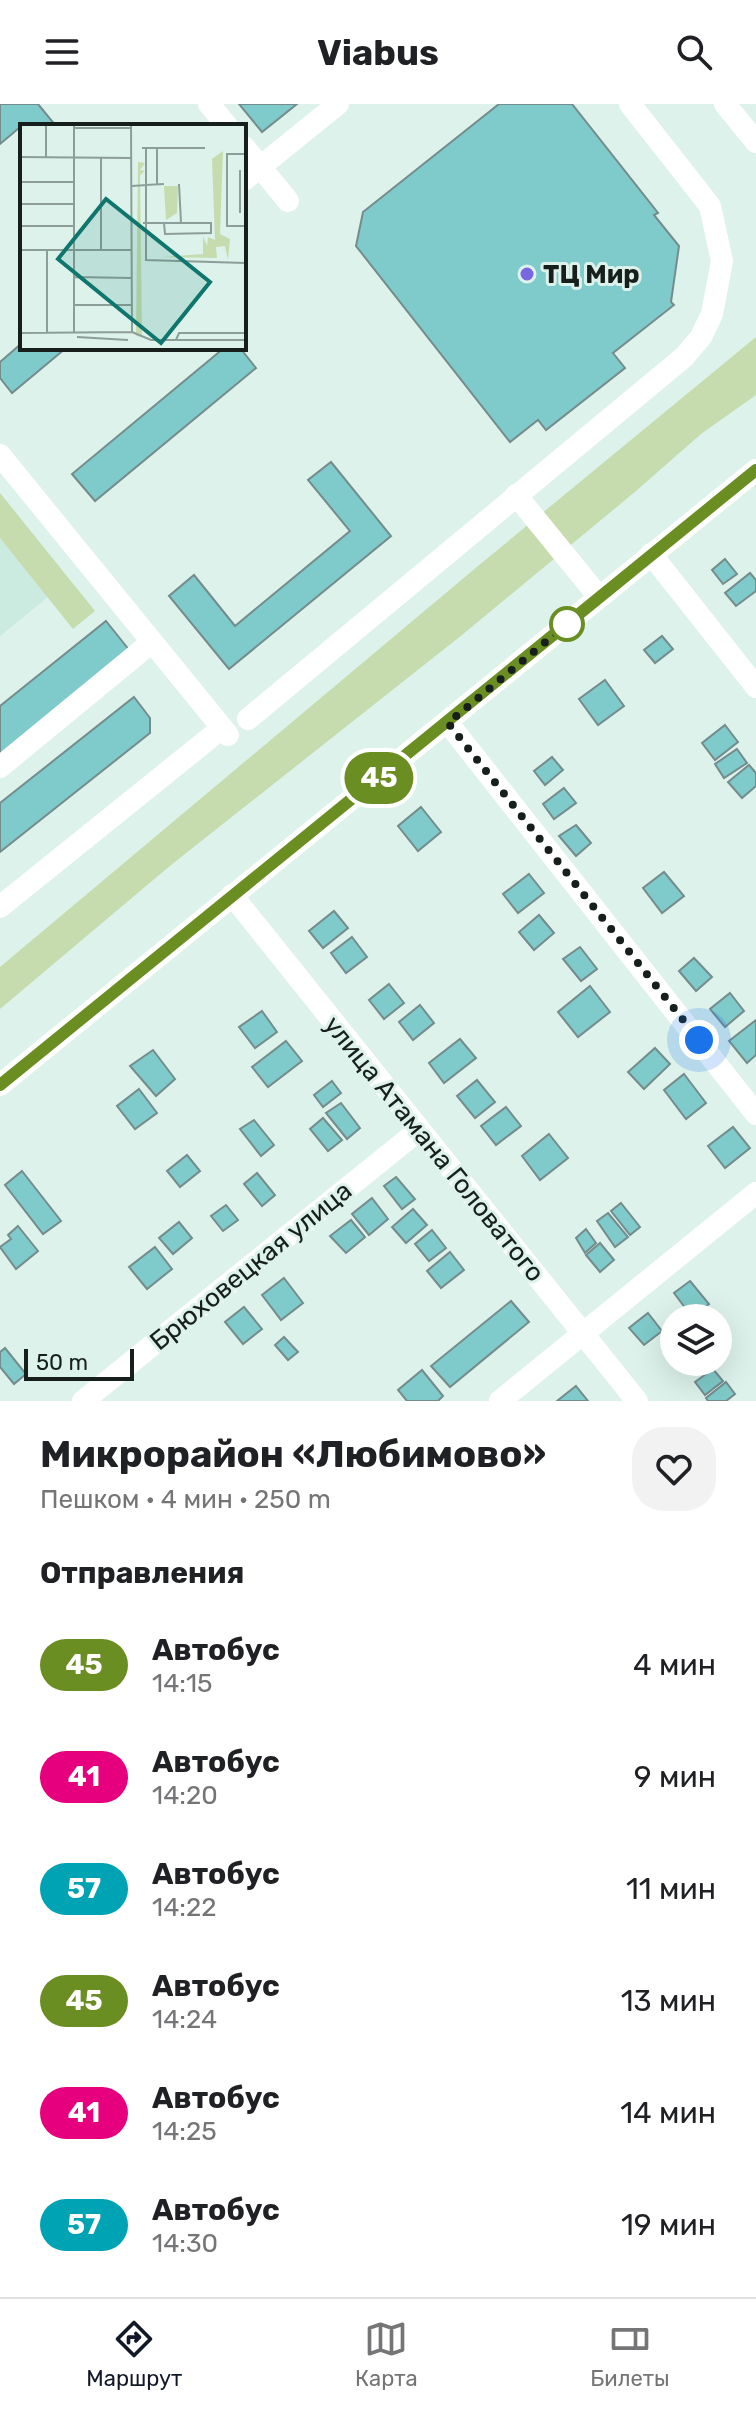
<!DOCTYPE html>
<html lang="ru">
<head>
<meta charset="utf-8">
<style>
  body { margin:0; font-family:Rubik,sans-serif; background:#f2f2f2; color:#202124; height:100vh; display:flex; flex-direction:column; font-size:30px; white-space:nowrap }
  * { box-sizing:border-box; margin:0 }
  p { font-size:26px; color:#757577 }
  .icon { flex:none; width:44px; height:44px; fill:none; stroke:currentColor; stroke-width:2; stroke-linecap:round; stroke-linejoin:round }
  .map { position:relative; height:1297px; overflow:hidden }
  .panel { display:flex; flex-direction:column; background:#fff; flex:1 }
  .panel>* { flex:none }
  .badge { padding:0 16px; border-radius:26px; font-size:28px; line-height:52px }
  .buttons { position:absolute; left:660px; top:1200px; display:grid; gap:16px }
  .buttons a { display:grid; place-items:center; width:72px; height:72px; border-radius:50%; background:#fff; box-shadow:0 8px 32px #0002; font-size:40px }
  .scale { position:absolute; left:24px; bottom:20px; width:110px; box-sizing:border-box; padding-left:8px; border:4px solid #171f1c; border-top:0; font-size:22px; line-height:28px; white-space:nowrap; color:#171f1c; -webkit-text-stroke:6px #dcf2eb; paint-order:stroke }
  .you { position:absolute; width:40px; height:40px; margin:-20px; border:6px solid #fff; border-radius:50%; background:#1a73e8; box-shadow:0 0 0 12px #1a73e833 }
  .map>.badge { position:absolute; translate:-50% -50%; box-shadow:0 0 0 4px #fff }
  h2 { padding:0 40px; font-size:30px; line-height:72px }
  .round { display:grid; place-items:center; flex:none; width:84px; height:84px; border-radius:32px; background:#f2f2f2 }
  .head { display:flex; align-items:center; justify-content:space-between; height:136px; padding:0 40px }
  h1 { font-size:38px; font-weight:700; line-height:60px }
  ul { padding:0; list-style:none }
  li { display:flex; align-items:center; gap:24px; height:112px; padding:0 40px }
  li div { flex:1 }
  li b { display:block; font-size:30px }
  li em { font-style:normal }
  li .badge { min-width:88px; font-weight:700; text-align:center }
  header { display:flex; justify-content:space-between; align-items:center; height:104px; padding:0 40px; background:#fff; font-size:36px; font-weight:700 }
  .tab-bar { display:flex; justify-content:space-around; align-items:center; height:112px; border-top:2px solid #e0e0e0; background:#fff; font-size:22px; color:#757577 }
  .tab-bar a { display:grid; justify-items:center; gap:4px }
  .tab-bar .active { color:#111827 }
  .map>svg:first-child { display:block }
  .built { fill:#cbebe0 }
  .green { fill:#c6dcae }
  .building { fill:#7fcaca; stroke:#758c8c; stroke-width:2 }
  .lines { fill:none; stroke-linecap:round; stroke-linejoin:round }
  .minor { stroke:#fff; stroke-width:22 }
  .line-casing { stroke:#fff; stroke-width:18 }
  .line { stroke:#6b8e23; stroke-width:12 }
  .walk { stroke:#171f1c; stroke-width:8; stroke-dasharray:0 14.4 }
  .poi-dot { fill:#7966e1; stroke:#dcf2eb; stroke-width:3 }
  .stop-dot { fill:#fff; stroke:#6b8e23; stroke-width:4 }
  .labels { text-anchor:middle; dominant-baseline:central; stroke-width:6; stroke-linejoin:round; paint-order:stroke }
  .poi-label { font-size:26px; font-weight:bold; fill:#171f1c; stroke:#dcf2eb; text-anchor:start }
  .street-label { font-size:26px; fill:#171f1c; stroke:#dcf2eb }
  .inset-road { fill:none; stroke:#8d9e98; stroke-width:2 }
  .view { fill:#0f766e; fill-opacity:0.15; stroke:#0f766e; stroke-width:4 }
  .inset-edge { fill:none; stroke:#171f1c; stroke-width:4 }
</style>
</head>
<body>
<header><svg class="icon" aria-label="menu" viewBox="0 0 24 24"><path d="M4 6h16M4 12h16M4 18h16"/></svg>Viabus<svg class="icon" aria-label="search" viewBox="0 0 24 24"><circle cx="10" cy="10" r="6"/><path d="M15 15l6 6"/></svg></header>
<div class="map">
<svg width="756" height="1297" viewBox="0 0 756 1297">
  <rect width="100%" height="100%" fill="#dcf2eb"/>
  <polygon class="built" points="0,434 48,493 0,532"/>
  <g class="green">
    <polygon points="756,233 756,291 701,330 636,387 462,531 171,761 0,905 0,863 478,462"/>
    <polygon points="0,389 95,507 73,525 0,434"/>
  </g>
  <g class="building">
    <polygon points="0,0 38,0 56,22 22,22 22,27 19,24 0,40"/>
    <polygon points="239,0 297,0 262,28"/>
    <polygon points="499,0 572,0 658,109 654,111 679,142 671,198 674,201 613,249 625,264 546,326 538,316 510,338 356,142 363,108"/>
    <polygon points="22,239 22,244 66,244 12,289 0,274 0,258"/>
    <polygon points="224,244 240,244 256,264 95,397 72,370"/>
    <polygon points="331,358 391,432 229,565 169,492 194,471 235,522 350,427 308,376"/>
    <polygon points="725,455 737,470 723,480 712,466"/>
    <polygon points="750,469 756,476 756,487 736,502 725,489"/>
    <polygon points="106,517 130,547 0,651 0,602"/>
    <polygon points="662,532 673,545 655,559 644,546"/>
    <polygon points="605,576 624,602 598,621 579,595"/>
    <polygon points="134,593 150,614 150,629 0,748 0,699"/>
    <polygon points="725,621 738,638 715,656 702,639"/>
    <polygon points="737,645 747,659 724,674 715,660"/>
    <polygon points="552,653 563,666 545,681 534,667"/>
    <polygon points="749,661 756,669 756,682 742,694 728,678"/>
    <polygon points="564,684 576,699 554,715 543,700"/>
    <polygon points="421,703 441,728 418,747 398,722"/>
    <polygon points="576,721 591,739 576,752 559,732"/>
    <polygon points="664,768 684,792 662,809 643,784"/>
    <polygon points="529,770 544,789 518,809 503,790"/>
    <polygon points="334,807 348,824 323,844 309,827"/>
    <polygon points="539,811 554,829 534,846 519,828"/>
    <polygon points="352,833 367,853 346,869 331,849"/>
    <polygon points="580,843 597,865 581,877 563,855"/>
    <polygon points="694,854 712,873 696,887 679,867"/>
    <polygon points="389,880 404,899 384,915 369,896"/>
    <polygon points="590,882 610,908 578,933 558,908"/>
    <polygon points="730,889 744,907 725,923 710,905"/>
    <polygon points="420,901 434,919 413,936 399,918"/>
    <polygon points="262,907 277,928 255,944 239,923"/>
    <polygon points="756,916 756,951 747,959 729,937"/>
    <polygon points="460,935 476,954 444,979 429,959"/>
    <polygon points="286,937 302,957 268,983 252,963"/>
    <polygon points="655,944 670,960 644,985 628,968"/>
    <polygon points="153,946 175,975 156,992 130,962"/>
    <polygon points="684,970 706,999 686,1015 664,986"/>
    <polygon points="477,976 495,998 475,1014 457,992"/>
    <polygon points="332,977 341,989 323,1003 314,991"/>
    <polygon points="139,985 157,1009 135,1025 117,1002"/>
    <polygon points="341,999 360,1024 347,1035 326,1009"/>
    <polygon points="506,1003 521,1022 496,1041 481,1022"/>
    <polygon points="323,1014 342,1036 328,1047 310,1025"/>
    <polygon points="254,1016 274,1041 261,1052 240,1025"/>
    <polygon points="733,1023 750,1044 725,1064 708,1042"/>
    <polygon points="549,1030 568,1054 540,1076 522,1052"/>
    <polygon points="187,1051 200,1067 180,1083 167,1067"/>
    <polygon points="22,1067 61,1117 43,1130 5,1081"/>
    <polygon points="257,1069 275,1091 262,1102 244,1080"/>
    <polygon points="396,1073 415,1095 402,1105 384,1082"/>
    <polygon points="372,1094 388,1115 369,1131 352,1110"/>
    <polygon points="621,1099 640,1123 630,1131 611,1107"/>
    <polygon points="226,1101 238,1116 223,1127 211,1112"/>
    <polygon points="413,1105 427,1121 406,1139 392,1123"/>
    <polygon points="608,1109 628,1133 615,1143 597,1117"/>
    <polygon points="351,1116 365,1133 346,1149 330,1132"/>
    <polygon points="179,1118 192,1134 173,1150 159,1134"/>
    <polygon points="18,1122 38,1147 16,1165 0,1143 11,1135 8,1131"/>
    <polygon points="586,1125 596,1139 585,1149 576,1134"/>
    <polygon points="432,1126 446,1144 429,1157 415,1140"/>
    <polygon points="600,1139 614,1156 600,1168 586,1151"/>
    <polygon points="155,1143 172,1165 147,1185 129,1163"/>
    <polygon points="450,1148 464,1166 441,1184 427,1167"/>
    <polygon points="284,1174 303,1199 281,1216 262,1191"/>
    <polygon points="690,1177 709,1200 692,1213 674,1189"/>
    <polygon points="511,1197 529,1218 450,1283 431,1262"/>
    <polygon points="244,1203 262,1225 243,1240 225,1218"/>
    <polygon points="648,1209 662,1227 644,1241 629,1224"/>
    <polygon points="284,1233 298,1248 288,1256 275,1241"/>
    <polygon points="5,1244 26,1270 14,1280 0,1263 0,1248"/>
    <polygon points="713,1265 723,1277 705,1291 695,1278"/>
    <polygon points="422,1266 443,1292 438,1297 407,1297 398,1286"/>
    <polygon points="726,1278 735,1290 726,1297 708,1297 706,1294"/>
    <polygon points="576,1282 588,1297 557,1297"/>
  </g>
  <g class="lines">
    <g class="minor">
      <polyline points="209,0 227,22"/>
      <polyline points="725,0 756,38"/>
      <polyline points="244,43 288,97"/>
      <polyline points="244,76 338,0"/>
      <polyline points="0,351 228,631"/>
      <polyline points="516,391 599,493"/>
      <polyline points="651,450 756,583"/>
      <polyline points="248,615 684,253 701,233 712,210 722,157 710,102 630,0"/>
      <polyline points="448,619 756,1010"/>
      <polyline points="0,663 152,538"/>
      <polyline points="232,791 637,1297"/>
      <polyline points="0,803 222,624"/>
      <polyline points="0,981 756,366"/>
      <polyline points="83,1297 418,1027"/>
      <polyline points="500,1297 756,1089"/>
    </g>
  </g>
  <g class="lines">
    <defs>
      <polyline id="line" points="0,981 756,366"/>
    </defs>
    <use href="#line" class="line-casing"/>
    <use href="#line" class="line"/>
    <polyline class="walk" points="567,520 448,619 699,936"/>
  </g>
  <circle class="poi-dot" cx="527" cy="170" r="8"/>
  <circle class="stop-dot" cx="567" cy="520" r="16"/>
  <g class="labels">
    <g class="poi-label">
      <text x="543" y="170">ТЦ Мир</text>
    </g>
    <g class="street-label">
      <text transform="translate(434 1045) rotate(51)">улица Атамана Головатого</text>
      <text transform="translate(251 1162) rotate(-39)">Брюховецкая улица</text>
    </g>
  </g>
  <g transform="translate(20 20)">
    <rect width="226" height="226" fill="#dcf2eb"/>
    <path d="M203 27 200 110 210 115 208 136 205 122 196 123 197 134 143 133 183 130V112L187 122 188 113 195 116 192 35ZM118 38 125 39 120 46 125 47 120 51 122 213 116 212ZM144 62H158L157 89 146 96Z" fill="#c6dcae"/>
    <path class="inset-road" d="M26 0V34M54 0V209M111 0 112 208M54 4H111M126 23V61L144 60M122 24H185M137 24V60M226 30H207V102H226M0 33 112 34M220 46V89M0 58H54M159 60 161 99M112 62 126 61V136M0 80H54M123 99H191V109L145 110 144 99M0 102H54M81 125V34M0 126H112M27 126V209M125 136 226 139M54 153 112 154M54 181H112M112 208 131 216H156L159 209H226M0 209 112 208M57 213 108 216M157 216H226"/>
    <path class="view" d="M86 75 190 158 141 219 38 135Z"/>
    <rect width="226" height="226" class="inset-edge"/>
  </g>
</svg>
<div class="buttons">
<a><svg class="icon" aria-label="layers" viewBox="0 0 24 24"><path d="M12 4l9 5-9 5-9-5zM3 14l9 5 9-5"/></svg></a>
</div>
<div class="scale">50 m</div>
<div class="you" style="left:699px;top:936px"></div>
<b class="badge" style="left:379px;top:674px;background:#6b8e23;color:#fff">45</b>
</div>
<section class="panel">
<div class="head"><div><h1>Микрорайон «Любимово»</h1><p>Пешком · 4 мин · 250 m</p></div><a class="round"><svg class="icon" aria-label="heart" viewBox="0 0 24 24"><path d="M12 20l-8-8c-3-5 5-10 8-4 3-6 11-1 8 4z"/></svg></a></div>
<h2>Отправления</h2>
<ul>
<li><span class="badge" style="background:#6b8e23;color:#fff">45</span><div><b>Автобус</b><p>14:15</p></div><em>4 мин</em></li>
<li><span class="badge" style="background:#e6007e;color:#fff">41</span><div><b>Автобус</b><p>14:20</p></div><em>9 мин</em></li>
<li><span class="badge" style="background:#00a3b4;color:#fff">57</span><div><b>Автобус</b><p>14:22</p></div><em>11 мин</em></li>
<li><span class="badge" style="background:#6b8e23;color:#fff">45</span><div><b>Автобус</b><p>14:24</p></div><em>13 мин</em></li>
<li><span class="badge" style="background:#e6007e;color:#fff">41</span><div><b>Автобус</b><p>14:25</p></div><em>14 мин</em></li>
<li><span class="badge" style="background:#00a3b4;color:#fff">57</span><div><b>Автобус</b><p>14:30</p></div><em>19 мин</em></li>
</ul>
</section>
<nav class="tab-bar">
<a class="active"><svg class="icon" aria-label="directions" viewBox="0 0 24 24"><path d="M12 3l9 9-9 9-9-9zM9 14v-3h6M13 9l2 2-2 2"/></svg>Маршрут</a>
<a><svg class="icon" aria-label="map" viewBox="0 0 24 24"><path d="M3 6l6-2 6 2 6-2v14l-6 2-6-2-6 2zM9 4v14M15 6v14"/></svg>Карта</a>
<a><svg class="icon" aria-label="tickets" viewBox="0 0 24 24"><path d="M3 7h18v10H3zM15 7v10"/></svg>Билеты</a>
</nav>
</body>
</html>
